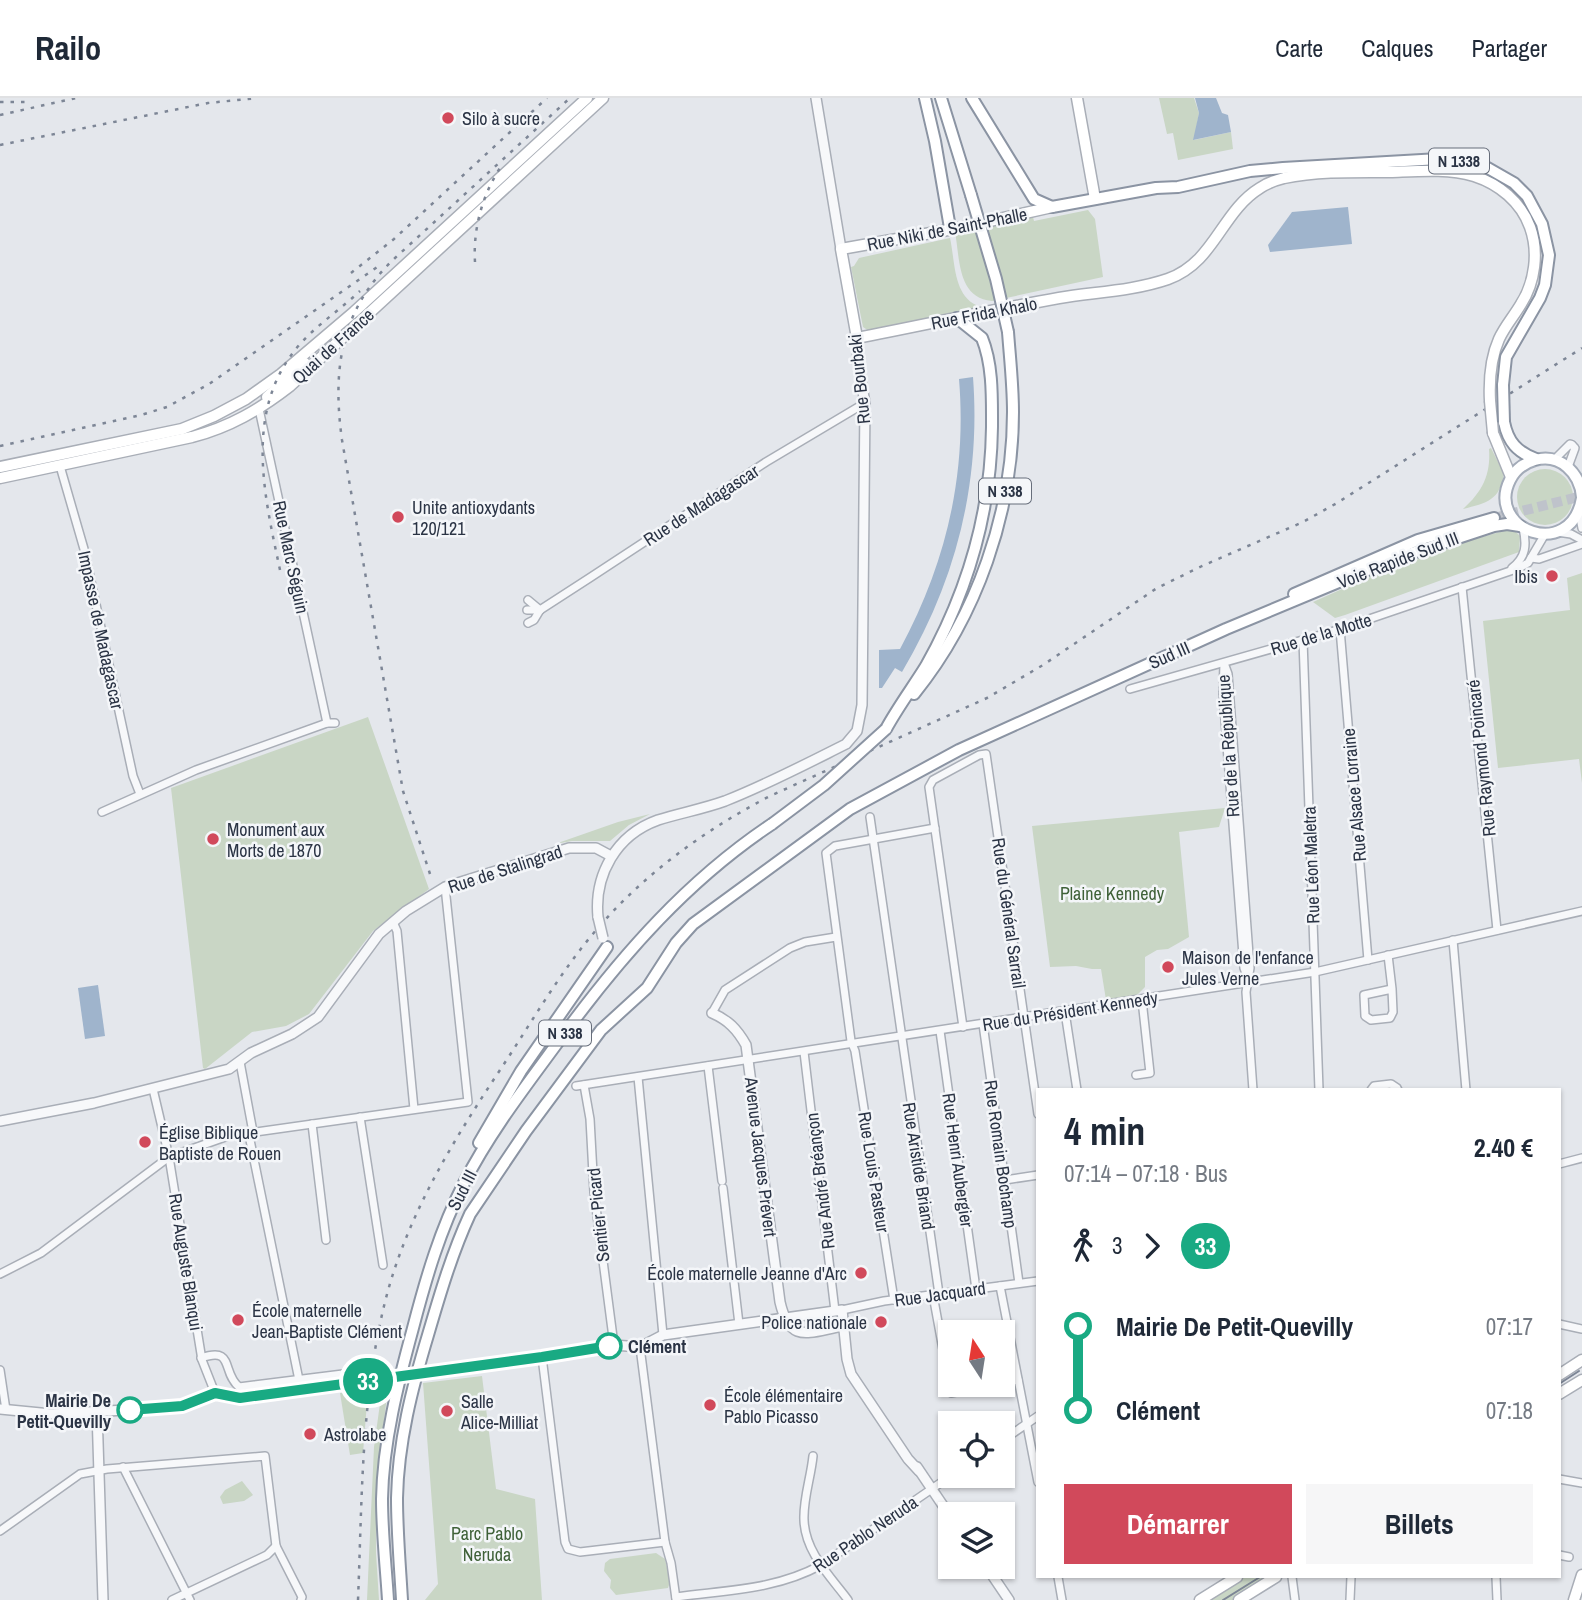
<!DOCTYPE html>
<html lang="fr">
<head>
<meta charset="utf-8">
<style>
  body { margin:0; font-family:"Archivo Narrow",sans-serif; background:#f6f6f7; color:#1f2937; height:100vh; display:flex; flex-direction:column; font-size:26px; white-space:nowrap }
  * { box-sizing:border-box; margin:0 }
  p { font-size:23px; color:#747a83 }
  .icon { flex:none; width:38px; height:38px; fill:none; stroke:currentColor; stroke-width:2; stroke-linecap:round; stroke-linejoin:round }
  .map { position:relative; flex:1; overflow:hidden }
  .side { position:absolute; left:1036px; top:990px; width:525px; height:490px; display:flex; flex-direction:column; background:#fff; border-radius:0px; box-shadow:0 2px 5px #0004 }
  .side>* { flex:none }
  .badge { padding:0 14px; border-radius:23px; font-size:24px; line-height:46px }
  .needle { width:46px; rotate:348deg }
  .controls { position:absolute; left:938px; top:1222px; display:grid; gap:14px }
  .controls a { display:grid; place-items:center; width:77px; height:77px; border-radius:0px; background:#fff; box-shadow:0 2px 5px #0004; font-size:35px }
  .map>.badge { position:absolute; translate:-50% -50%; box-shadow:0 0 0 4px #fff }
  .legs { display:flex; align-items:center; gap:10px; height:77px; padding:0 28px; font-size:23px }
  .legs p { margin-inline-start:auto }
  .headline { display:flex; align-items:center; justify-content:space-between; height:119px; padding:0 28px }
  h1 { font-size:38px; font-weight:700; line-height:52px }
  .action { display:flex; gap:14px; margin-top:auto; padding:14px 28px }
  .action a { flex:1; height:80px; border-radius:0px; background:#d1495b; color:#fff; font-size:28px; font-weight:700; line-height:80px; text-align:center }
  .action a+a { background:#f6f6f7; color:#1f2937 }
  ul { padding:0 28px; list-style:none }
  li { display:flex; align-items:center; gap:24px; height:84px; font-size:26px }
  li i { display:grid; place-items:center; width:10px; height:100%; margin:0 9px; background:currentColor }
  li i::after { content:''; width:18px; height:18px; margin:-9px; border:5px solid; border-radius:50%; background:#fff }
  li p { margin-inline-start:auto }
  li:first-child i { background:linear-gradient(#0000 50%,currentColor 0) }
  li:last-child i { background:linear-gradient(currentColor 50%,#0000 0) }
  header { display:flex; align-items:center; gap:42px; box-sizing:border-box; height:98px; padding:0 35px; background:#fff; border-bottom:2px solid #e0e1e3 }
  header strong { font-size:33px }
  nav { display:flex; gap:38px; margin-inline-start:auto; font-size:24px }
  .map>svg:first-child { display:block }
  .green { fill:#c9d6c5 }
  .water { fill:#9fb4cc }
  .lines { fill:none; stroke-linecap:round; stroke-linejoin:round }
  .trunk-tunnel { stroke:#bfc3cb; stroke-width:10; stroke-dasharray:10 5; stroke-linecap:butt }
  .minor-casing { stroke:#a9aeb7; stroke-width:10 }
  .tertiary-casing { stroke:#a9aeb7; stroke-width:12 }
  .secondary-casing { stroke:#a9aeb7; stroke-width:13 }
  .primary-casing { stroke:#a3abb8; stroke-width:14 }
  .trunk-casing { stroke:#8b94a3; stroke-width:14 }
  .minor { stroke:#f7f8fa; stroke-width:7 }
  .tertiary { stroke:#f7f8fa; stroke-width:9 }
  .secondary { stroke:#fff; stroke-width:10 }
  .primary { stroke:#fff; stroke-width:10 }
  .trunk { stroke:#fff; stroke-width:10 }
  .tram { stroke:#7d8696; stroke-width:2 }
  .rail { stroke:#7d8696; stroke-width:2.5; stroke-dasharray:3.5 7; stroke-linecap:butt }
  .tertiary-bridge-casing { stroke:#a9aeb7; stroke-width:12; stroke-linecap:butt }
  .secondary-bridge-casing { stroke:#a9aeb7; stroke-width:13; stroke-linecap:butt }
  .trunk-bridge-casing { stroke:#8b94a3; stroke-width:14; stroke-linecap:butt }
  .tertiary-bridge { stroke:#f7f8fa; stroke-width:9 }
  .secondary-bridge { stroke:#fff; stroke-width:10 }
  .trunk-bridge { stroke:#fff; stroke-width:10 }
  .line-1-casing { stroke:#fff; stroke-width:16 }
  .line-1 { stroke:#19aa83; stroke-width:10 }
  .poi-dot { fill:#d1495b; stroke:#f4f6f9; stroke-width:2.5 }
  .stop-1-dot { fill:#fff; stroke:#19aa83; stroke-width:3.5 }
  .labels { text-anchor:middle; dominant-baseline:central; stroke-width:5; stroke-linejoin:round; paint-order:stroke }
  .shield { fill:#f4f6f9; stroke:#676e7b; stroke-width:2 }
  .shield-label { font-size:16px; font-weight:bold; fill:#2b3445 }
  .poi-label { font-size:18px; fill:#2b3445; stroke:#f4f6f9; text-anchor:start }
  .street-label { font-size:18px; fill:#2b3445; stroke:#f4f6f9 }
  .park-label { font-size:18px; fill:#3f6138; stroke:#f4f6f9 }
  .stop-label { font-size:18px; font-weight:bold; fill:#2b3445; stroke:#f4f6f9; text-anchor:start }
</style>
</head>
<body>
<header>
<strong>Railo</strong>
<nav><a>Carte</a><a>Calques</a><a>Partager</a></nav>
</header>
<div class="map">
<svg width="1582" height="1502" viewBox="0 0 1582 1502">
  <rect width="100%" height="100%" fill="#e4e7ec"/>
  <g class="green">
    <polygon points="1159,0 1194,0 1199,15 1194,42 1231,34 1233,51 1178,62 1173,35 1167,36"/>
    <path d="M1088 112 1095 121 1103 179 992 203C957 200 960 160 955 134L1033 119 1034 123Z"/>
    <path d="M950 140C955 162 953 196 976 207L977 212 869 233 863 229 851 169 854 168 859 160Z"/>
    <path d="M1491 350 1504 376C1500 402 1487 405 1463 411 1482 394 1491 377 1489 351Z"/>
    <circle cx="1545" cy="399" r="28"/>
    <polygon points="1507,432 1515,433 1520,438 1519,454 1345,517 1335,520 1313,504 1418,457"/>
    <polygon points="1582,475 1582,685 1579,661 1498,670 1483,523 1570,512 1567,480"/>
    <polygon points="368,619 429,791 373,833 309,916 286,928 252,934 205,971 203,970 171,690"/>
    <polygon points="1225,710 1219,729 1179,734 1189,839 1168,851 1157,852 1145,859 1145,889 1136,898 1106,902 1101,871 1092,871 1076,868 1050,869 1032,728"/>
    <polygon points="650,716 629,727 610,743 572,743 555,746 618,724"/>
    <polygon points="482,1278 496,1391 535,1401 542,1502 425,1502 438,1486 423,1285"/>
    <polygon points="388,1290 376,1389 376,1455 379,1502 367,1502 374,1349 382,1291"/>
    <polygon points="368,1292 363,1355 350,1357 340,1295"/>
    <polygon points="242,1383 253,1397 244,1403 223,1406 220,1399 225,1392"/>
    <polygon points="656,1455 665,1461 670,1484 668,1490 616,1497 610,1490 611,1482 604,1473 605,1465 610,1461"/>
    <polygon points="1241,1479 1271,1479 1235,1502 1204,1502"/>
  </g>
  <g class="water">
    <polygon points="1195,0 1216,0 1222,15 1228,17 1231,34 1193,42 1199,15"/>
    <polygon points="1348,109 1352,146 1270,154 1268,147 1292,114"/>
    <path d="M973 279C981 385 956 483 902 574L895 570 882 590H879V552L900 551C946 466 967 377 959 281Z"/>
    <polygon points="98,887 105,938 85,941 78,890"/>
  </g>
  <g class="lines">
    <polyline class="trunk-tunnel" points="1494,420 1582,398"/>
    <defs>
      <g id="minor">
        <polyline points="259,311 327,625"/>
        <polyline points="1554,362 1570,346 1572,347"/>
        <polyline points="60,368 84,451 133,678 140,696"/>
        <polyline points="1568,369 1575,350 1572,347"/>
        <polyline points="1579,414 1582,430"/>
        <polyline points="1557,434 1571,436 1582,442"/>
        <polyline points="1531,460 1539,461 1582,446"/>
        <path d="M1512 470C1526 459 1527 447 1523 430"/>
        <polyline points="1462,489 1497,832"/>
        <polyline points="528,502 540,512"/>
        <polyline points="527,512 540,512"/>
        <polyline points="528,525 534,522 540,512 591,479 766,364 865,305"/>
        <polyline points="1340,531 1368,862"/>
        <polyline points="1303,542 1319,992"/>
        <polyline points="1224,565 1228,576 1250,870 1246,894 1253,992"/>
        <polyline points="1224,566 1223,595 1244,870 1247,878"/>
        <polyline points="1130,591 1331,534 1519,470 1528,465 1545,436"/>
        <polyline points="102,714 196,672 327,625 335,625"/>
        <polyline points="870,719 939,1196"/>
        <polyline points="393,824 397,833 414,1011"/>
        <polyline points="1453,842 1466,992"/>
        <polyline points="1388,857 1392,891 1364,897 1365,918 1371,922 1390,920 1393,914 1392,891"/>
        <polyline points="1065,914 1077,992"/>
        <polyline points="712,915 725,892 790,850 805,844 836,839"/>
        <polyline points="983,926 1019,1185"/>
        <polyline points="963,929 929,689 933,682 979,657 986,656 1038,1016"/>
        <polyline points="940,933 976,1191"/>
        <polyline points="804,954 835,1213"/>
        <polyline points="240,964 253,1034 250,1042 299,1282"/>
        <polyline points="708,968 722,1083"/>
        <polyline points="1136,977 1150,975 1142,902"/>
        <polyline points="638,979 663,1237"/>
        <polyline points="584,987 590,1021 594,1094 614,1247"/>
        <polyline points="576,988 1315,874 1582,813"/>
        <polyline points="153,991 169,1059 202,1262 215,1295"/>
        <polyline points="1371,992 1374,988 1391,986 1397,990 1398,992"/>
        <polyline points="360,1019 383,1167"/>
        <polyline points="312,1026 326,1142"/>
        <polyline points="1559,1066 1582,1060"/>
        <polyline points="1005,1082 1038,1077"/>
        <polyline points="723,1090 739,1226"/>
        <polyline points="0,1176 41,1155 169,1059 228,1038 468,1004 445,789"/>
        <polyline points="1000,1188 1038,1384"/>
        <polyline points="933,1197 951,1295 996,1286"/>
        <polyline points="894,1202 855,953 851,943 826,755 835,748 935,730"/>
        <polyline points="842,1212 884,1203 1038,1183"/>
        <polyline points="1559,1226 1582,1231"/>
        <polyline points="640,1249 665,1444 671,1465 676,1501"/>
        <polyline points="542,1259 565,1444 568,1451 580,1454 665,1444"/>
        <path d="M201 1260C235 1248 221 1274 239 1289L367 1273"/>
        <polyline points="0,1272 6,1312"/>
        <polyline points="1003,1285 1018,1282"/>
        <polyline points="1003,1342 1038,1318"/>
        <path d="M813 1358C811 1379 803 1401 804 1422 805 1454 830 1478 848 1502"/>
        <polyline points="123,1369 190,1502"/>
        <polyline points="1559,1381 1582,1385"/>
        <polyline points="0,1433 80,1376 107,1371 265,1358 276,1448 302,1499 301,1502"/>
        <polyline points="1559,1457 1569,1459"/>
        <polyline points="1058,1479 1062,1502"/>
        <polyline points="1292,1479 1295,1502"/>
        <polyline points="1496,1479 1497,1502"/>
        <path d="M676 1499C727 1492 775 1492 821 1467L952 1377"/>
        <polyline points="172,1502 267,1457 276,1448"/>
        <polyline points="1350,1502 1351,1479"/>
      </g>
      <g id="tertiary">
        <polyline points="816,0 841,151"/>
        <path d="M598 819C594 777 616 737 658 722 680 715 703 711 725 703 766 687 806 666 846 646L857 633 862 607 865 305 858 265 857 240"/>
        <path d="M712 915C728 922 737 931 746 947L780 1204C790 1247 808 1234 843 1228"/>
        <polyline points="0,1023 94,1005 229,971 251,955 292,936 318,919 379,836 406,813 445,789 569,750 596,750 611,758"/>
        <polyline points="430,1275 614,1247 640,1249 663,1237 842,1212 847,1261 851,1276 908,1361 919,1373"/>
        <polyline points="0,1311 51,1316 182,1309 215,1295 240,1300 358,1284"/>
        <polyline points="97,1313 103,1502"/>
        <polyline points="917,1369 950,1418"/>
        <polyline points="986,1468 1009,1502"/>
      </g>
      <g id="secondary">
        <polyline points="1077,0 1095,101"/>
        <path d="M1052 109 959 130 841 151 857 240C924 227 991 212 1059 200 1095 194 1133 193 1168 181 1215 164 1221 114 1260 90 1267 85 1276 82 1284 80 1318 73 1355 74 1390 74 1417 73 1447 70 1474 78 1499 86 1521 104 1530 129 1539 154 1535 184 1521 206 1514 218 1505 228 1499 241 1490 261 1489 283 1490 303"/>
        <polyline points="267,299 305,265"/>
        <polyline points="1493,335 1511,379"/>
        <polyline points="0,369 182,331 214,318 246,301 281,276 354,214 587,0"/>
        <path d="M0 380 192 339C230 329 259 312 290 288L603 0"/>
        <polyline points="1559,1277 1582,1262"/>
        <polyline points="1559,1296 1582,1282"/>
        <polyline points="1200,1502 1237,1479"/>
        <polyline points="1239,1502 1276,1479"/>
        <polyline points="1574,1502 1582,1477"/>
      </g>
      <path id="primary" d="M1582 399C1580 375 1560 355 1535 362 1524 365 1515 372 1510 382 1485 432 1571 464 1582 400"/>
      <g id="trunk">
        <polyline points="925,0 935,43 950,130"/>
        <polyline points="941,0 971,97"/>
        <polyline points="972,0 1034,101 1052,109 1156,90 1178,89 1250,73 1283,70 1439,61 1470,64 1486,69 1514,85 1527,98 1542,126 1549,157 1545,187 1540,200 1506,259 1503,287"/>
        <path d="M1504 324C1508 344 1517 354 1536 361"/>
        <polyline points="1294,496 1418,442 1494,420"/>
        <path d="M914 596C977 518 1013 414 1013 314 1013 287 1010 261 1008 234"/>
        <path d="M886 631C898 609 913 589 926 568 967 495 991 414 992 329 992 300 993 267 982 240L957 220"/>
        <polyline points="479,1045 521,973 607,849"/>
        <path d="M388 1502C386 1469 382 1435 382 1401 383 1344 398 1285 413 1230 426 1180 440 1132 464 1085 491 1032 529 984 564 936 623 856 688 782 772 726"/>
        <path d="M402 1502C400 1468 397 1434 397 1400 398 1345 412 1290 428 1237 440 1196 452 1155 470 1116L526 1033 601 932 647 890 676 845 693 826 850 711 959 652 1226 531 1394 461 1494 428 1507 426 1520 428"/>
      </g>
    </defs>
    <use href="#minor" class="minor-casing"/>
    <use href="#tertiary" class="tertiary-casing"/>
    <use href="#secondary" class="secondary-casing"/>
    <use href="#primary" class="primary-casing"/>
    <use href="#trunk" class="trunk-casing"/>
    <use href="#minor" class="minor"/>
    <use href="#tertiary" class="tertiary"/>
    <use href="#secondary" class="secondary"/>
    <use href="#primary" class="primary"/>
    <use href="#trunk" class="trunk"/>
    <g class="tram">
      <polyline points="1559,1286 1579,1273"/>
      <polyline points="1223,1502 1260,1479"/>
    </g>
    <g class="rail">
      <polyline points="0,4 27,4"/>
      <polyline points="0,17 76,0"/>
      <polyline points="0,47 208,5 258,0"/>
      <path d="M475 164C473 131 482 98 500 70"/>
      <polyline points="351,175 394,141 547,0"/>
      <polyline points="0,348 141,317 167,309 209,286 380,167"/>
      <path d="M280 472C264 396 243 311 300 246 318 226 341 211 360 193"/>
      <path d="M430 776 403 693 342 342C332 270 341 211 395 160L570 0"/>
      <path d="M358 1502C362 1404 361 1303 384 1208 405 1121 451 1046 500 972 530 927 557 879 592 837 641 778 703 733 770 698L987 600 1043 567 1157 490 1202 468 1303 424 1337 405 1582 250"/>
    </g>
    <defs>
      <g id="tertiary-bridge">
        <polyline points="598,819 603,840"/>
        <polyline points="358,1284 430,1275"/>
      </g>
      <polyline id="secondary-bridge" points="1490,303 1493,335"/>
      <g id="trunk-bridge">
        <polyline points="971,97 996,181 1008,234"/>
        <polyline points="1503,287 1504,324"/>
        <polyline points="772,726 824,687 886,631"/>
      </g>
    </defs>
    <use href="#tertiary-bridge" class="tertiary-bridge-casing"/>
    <use href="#secondary-bridge" class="secondary-bridge-casing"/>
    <use href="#trunk-bridge" class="trunk-bridge-casing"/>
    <use href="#tertiary-bridge" class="tertiary-bridge"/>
    <use href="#secondary-bridge" class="secondary-bridge"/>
    <use href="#trunk-bridge" class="trunk-bridge"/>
  </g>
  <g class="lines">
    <defs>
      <polyline id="line-1" points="130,1312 182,1308 215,1295 240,1300 542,1259 609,1248"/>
    </defs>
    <use href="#line-1" class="line-1-casing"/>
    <use href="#line-1" class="line-1"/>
  </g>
  <g class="poi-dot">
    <circle cx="448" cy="20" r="7"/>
    <circle cx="398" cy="419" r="7"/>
    <circle cx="1552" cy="478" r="7"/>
    <circle cx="213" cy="741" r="7"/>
    <circle cx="1168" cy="869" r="7"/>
    <circle cx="145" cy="1044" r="7"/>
    <circle cx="861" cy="1175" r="7"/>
    <circle cx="238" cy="1222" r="7"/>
    <circle cx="881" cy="1224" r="7"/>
    <circle cx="710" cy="1307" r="7"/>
    <circle cx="447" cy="1313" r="7"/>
    <circle cx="310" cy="1336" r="7"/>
  </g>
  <g class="stop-1-dot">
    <circle cx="609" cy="1248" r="12"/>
    <circle cx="130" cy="1312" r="12"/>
  </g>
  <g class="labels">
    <g class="shield">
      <rect x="1429" y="50.5" width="60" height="25" rx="5"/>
      <rect x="979" y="380.5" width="52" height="25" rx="5"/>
      <rect x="539" y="922.5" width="52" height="25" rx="5"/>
    </g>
    <g class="shield-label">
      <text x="1459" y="63">N 1338</text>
      <text x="1005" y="393">N 338</text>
      <text x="565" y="935">N 338</text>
    </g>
    <g class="poi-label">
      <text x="462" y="20">Silo à sucre</text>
      <text x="412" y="409">Unite antioxydants<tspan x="412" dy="21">120/121</tspan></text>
      <text x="1538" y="478" text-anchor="end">Ibis</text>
      <text x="227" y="731">Monument aux<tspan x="227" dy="21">Morts de 1870</tspan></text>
      <text x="1182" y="859">Maison de l'enfance<tspan x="1182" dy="21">Jules Verne</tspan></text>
      <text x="159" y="1034">Église Biblique<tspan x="159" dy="21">Baptiste de Rouen</tspan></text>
      <text x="847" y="1175" text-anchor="end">École maternelle Jeanne d'Arc</text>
      <text x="252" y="1212">École maternelle<tspan x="252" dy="21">Jean-Baptiste Clément</tspan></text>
      <text x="867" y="1224" text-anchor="end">Police nationale</text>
      <text x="724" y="1297">École élémentaire<tspan x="724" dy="21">Pablo Picasso</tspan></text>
      <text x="461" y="1303">Salle<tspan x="461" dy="21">Alice-Milliat</tspan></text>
      <text x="324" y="1336">Astrolabe</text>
    </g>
    <g class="street-label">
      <text transform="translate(947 131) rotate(-11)">Rue Niki de Saint-Phalle</text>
      <text transform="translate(984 215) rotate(-11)">Rue Frida Khalo</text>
      <text transform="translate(333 248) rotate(-42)">Quai de France</text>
      <text transform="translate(859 281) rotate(-96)">Rue Bourbaki</text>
      <text transform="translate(701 407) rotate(-33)">Rue de Madagascar</text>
      <text transform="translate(291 459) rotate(78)">Rue Marc Séguin</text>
      <text transform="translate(1398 462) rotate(-21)">Voie Rapide Sud III</text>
      <text transform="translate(101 532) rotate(78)">Impasse de Madagascar</text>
      <text transform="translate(1321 536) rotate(-17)">Rue de la Motte</text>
      <text transform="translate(1169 557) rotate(-24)">Sud III</text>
      <text transform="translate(1228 648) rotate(-94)">Rue de la République</text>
      <text transform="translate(1481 660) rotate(-96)">Rue Raymond Poincaré</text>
      <text transform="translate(1354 697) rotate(-95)">Rue Alsace Lorraine</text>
      <text transform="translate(1311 767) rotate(-92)">Rue Léon Maletra</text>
      <text transform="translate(505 771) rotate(-18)">Rue de Stalingrad</text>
      <text transform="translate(1009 815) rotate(82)">Rue du Général Sarrail</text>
      <text transform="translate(1070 913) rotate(-9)">Rue du Président Kennedy</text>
      <text transform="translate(1001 1056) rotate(82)">Rue Romain Bochamp</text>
      <text transform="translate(761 1059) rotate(83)">Avenue Jacques Prévert</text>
      <text transform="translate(958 1062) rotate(82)">Rue Henri Aubergier</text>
      <text transform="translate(919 1068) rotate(81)">Rue Aristide Briand</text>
      <text transform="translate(874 1074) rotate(81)">Rue Louis Pasteur</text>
      <text transform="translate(820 1083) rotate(-97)">Rue André Bréançon</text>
      <text transform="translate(462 1092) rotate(-63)">Sud III</text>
      <text transform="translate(598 1117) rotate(-96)">Sentier Picard</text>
      <text transform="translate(186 1164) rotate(81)">Rue Auguste Blanqui</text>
      <text transform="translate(940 1196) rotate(-8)">Rue Jacquard</text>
      <text transform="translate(865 1436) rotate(-34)">Rue Pablo Neruda</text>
    </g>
    <g class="park-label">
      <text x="1112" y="795">Plaine Kennedy</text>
      <text x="487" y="1435">Parc Pablo<tspan x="487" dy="21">Neruda</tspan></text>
    </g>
    <g class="stop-label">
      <text x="628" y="1248">Clément</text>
      <text x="111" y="1302" text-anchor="end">Mairie De<tspan x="111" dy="21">Petit-Quevilly</tspan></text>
    </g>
  </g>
</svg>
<div class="controls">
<a><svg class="needle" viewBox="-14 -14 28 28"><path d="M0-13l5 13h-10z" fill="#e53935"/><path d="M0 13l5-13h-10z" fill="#747a83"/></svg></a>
<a><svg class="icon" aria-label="locate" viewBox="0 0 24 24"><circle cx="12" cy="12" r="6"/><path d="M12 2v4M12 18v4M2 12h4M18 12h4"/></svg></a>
<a><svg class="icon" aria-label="layers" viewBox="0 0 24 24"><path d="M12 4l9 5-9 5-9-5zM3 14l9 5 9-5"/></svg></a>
</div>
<b class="badge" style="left:368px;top:1283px;background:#19aa83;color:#fff">33</b>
<section class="side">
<div class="headline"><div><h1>4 min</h1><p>07:14 – 07:18 · Bus</p></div><b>2.40 €</b></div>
<div class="legs"><svg class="icon" aria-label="walk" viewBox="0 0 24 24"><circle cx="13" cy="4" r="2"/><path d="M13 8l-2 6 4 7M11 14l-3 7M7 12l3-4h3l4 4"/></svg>3<svg class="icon" aria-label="forward" viewBox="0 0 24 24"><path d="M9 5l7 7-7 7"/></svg><b class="badge" style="background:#19aa83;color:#fff">33</b></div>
<ul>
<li><i style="color:#19aa83"></i><b>Mairie De Petit-Quevilly</b><p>07:17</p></li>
<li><i style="color:#19aa83"></i><b>Clément</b><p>07:18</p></li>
</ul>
<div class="action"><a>Démarrer</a><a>Billets</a></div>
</section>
</div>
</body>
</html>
